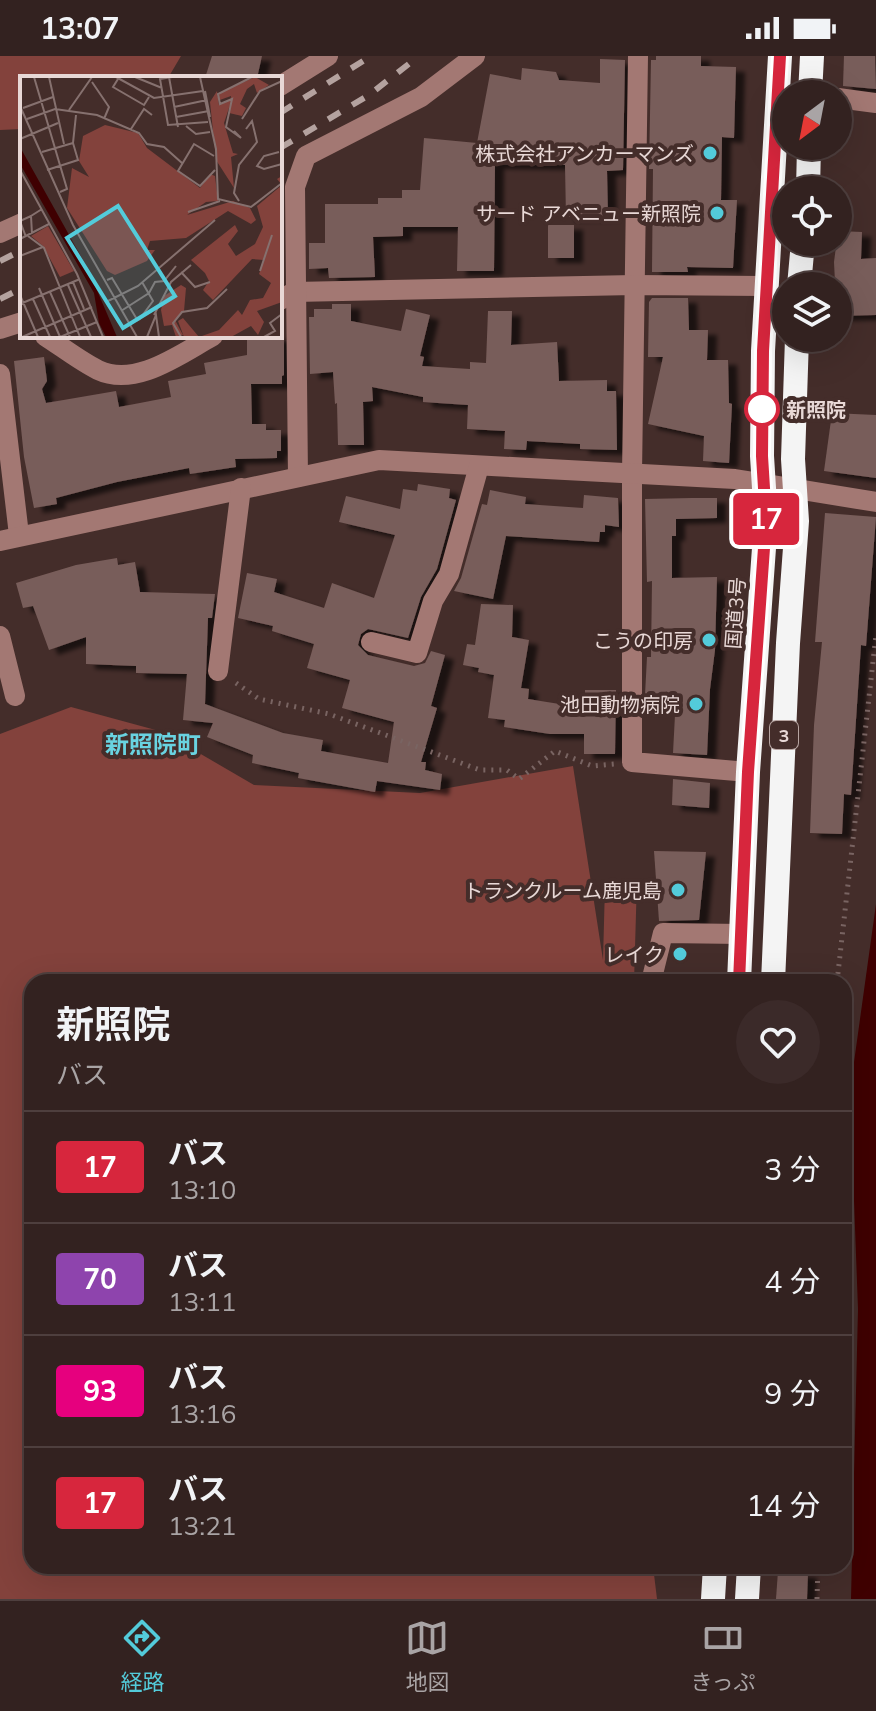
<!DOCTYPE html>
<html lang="ja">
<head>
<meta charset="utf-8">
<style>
  body { margin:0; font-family:Mulish,"Noto Sans JP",sans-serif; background:#3b2a29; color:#f1f3f6; height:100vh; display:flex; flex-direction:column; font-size:30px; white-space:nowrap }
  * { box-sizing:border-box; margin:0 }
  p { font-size:26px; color:#a9a4a5 }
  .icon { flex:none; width:44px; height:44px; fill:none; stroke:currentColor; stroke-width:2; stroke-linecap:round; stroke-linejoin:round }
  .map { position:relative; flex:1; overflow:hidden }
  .sheet { position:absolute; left:24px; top:918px; width:828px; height:600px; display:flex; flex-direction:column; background:#332220; border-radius:24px; box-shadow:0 8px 32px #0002,0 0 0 2px #4e3f3e }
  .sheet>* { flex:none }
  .badge { padding:0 16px; border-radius:6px; font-size:28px; line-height:52px }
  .needle { width:52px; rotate:212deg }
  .controls { position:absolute; left:772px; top:24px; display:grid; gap:16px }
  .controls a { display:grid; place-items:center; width:80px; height:80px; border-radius:50%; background:#332220; box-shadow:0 8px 32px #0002,0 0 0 2px #4e3f3e; font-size:40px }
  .map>.badge { position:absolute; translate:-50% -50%; box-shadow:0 0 0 4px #fff }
  .round { display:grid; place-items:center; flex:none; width:84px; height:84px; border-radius:42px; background:#3b2a29 }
  .head { display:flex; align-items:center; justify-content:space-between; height:136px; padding:0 32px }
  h1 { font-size:38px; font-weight:700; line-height:60px }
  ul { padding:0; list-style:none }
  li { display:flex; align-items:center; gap:24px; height:112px; padding:0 32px; border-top:2px solid #4e3f3e }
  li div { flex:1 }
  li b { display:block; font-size:30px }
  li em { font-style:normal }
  li .badge { min-width:88px; font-weight:700; text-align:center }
  .status { display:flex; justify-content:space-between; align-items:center; height:56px; padding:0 40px; background:#332220; direction:ltr }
  .status svg { height:22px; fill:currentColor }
  .menu { display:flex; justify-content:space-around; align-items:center; height:112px; border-top:2px solid #4e3f3e; background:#332220; font-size:22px; color:#a9a4a5 }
  .menu a { display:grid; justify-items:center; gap:4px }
  .menu .on { color:#53cbda }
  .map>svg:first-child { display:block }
  .green { fill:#83423c }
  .water { fill:#3f0001 }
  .building { fill:#785d5a; filter:url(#shadow) }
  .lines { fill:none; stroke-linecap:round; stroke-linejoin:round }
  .path { stroke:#796462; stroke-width:5; stroke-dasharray:2 6; stroke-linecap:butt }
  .minor { stroke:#a37873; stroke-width:20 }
  .highway { stroke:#f4f4f4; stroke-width:24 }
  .rail { stroke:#b4a29f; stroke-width:6; stroke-dasharray:14 14; stroke-linecap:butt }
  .line-casing { stroke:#fff; stroke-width:18 }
  .line { stroke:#d7263d; stroke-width:12 }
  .poi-dot { fill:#53cbda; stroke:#442d2a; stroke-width:3 }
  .stop-dot { fill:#fff; stroke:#d7263d; stroke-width:4 }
  .labels { text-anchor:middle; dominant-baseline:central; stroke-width:8; stroke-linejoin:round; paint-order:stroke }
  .shield { fill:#442d2a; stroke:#b7a5a2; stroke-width:2 }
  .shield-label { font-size:18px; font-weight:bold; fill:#e8d8d6 }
  .poi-label { font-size:20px; fill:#e8d8d6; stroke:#442d2a; text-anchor:end }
  .stop-label { font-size:20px; font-weight:bold; fill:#e8d8d6; stroke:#442d2a; text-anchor:start }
  .street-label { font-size:20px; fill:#e8d8d6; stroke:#442d2a }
  .quarter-label { font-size:24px; font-weight:bold; fill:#69d3e1; stroke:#442d2a }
  .inset-road { fill:none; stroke:#86716f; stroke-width:2 }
  .view { fill:#53cbda; fill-opacity:0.15; stroke:#53cbda; stroke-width:4 }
  .inset-edge { fill:none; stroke:#e8d8d6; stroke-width:4 }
</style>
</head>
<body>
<div class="status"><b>13:07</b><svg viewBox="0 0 49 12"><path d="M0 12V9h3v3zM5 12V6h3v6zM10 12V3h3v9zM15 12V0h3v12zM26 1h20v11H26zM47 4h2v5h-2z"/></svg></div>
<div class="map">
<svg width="876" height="1543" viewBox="0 0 876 1543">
  <defs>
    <filter id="shadow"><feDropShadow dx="9" dy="5" stdDeviation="2" flood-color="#0009"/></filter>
  </defs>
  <rect width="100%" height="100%" fill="#442d2a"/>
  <g class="green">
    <polygon points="0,0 181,0 168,22 22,22 22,73 0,74"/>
    <polygon points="71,651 163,676 254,729 420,737 573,710 603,904 605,829 637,823 634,926 32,926 32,1510 653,1510 657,1543 0,1543 0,678"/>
  </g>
  <polygon class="water" points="876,848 876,1543 851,1543 858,1253 850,1035"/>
  <g class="building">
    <polygon points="212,0 262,0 257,22 205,22"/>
    <polygon points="656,0 701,0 701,10 736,11 734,82 722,81 721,144 737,144 733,212 687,211 688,216 652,216 653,113 649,113 651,4 656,4"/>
    <polygon points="844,0 875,0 876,33 843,30"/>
    <polygon points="600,3 625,4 623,114 607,115 608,160 566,161 565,109 495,108 494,215 457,215 458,171 403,171 403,180 373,181 375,221 329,222 328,212 309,213 309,187 325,187 325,148 378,148 378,142 402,142 402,134 420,134 424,82 477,87 490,18 521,24 522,12 556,16 559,24 600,27"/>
    <rect x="548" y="169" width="26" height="33"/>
    <polygon points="838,175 862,176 861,203 876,202 876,259 838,260 838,226 835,226 834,206"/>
    <polygon points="652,242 688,242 689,274 708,274 707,304 728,304 729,347 732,348 729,407 703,405 704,380 648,368 663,301 648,301 649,246"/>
    <polygon points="332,248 351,248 351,265 401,275 406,253 430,259 420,300 424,301 422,310 470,313 470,306 486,307 488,255 512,255 511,289 557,286 559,325 607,324 607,335 616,335 617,394 580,393 580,388 527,385 526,394 504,393 505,375 467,373 468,349 423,346 423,341 372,331 373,345 363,346 364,389 338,389 337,347 335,348 333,316 310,318 309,261 314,261 314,253 332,253"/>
    <polygon points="280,275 284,275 284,319 282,320 282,328 251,328 252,368 266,368 266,374 281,374 281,395 277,395 277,402 235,403 236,411 190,418 189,412 117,426 56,442 57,448 34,452 24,401 14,305 44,301 47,325 42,333 46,347 116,335 119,351 171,341 168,325 206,318 204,307 247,299 247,283 280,280"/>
    <polygon points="832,357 876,359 876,422 824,415"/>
    <polygon points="418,428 450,433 449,442 456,444 437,513 421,541 408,582 368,573 361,578 358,589 368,599 414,610 425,607 431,595 445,599 431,650 437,652 421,706 426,706 425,714 442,718 440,734 377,725 375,736 298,722 299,717 252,707 253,699 207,681 213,667 183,664 187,618 136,617 136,610 86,608 86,581 49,594 33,550 23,552 16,527 76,509 117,502 118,509 135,506 140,536 215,538 212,562 208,562 205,648 283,677 323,684 321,695 388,707 394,666 342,652 350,624 307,612 314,588 272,575 273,570 238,562 247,517 277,523 274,536 324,552 332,527 374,542 395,479 339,466 346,440 400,453 403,433 417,435"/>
    <polygon points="490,434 526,441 525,448 583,452 584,439 618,442 619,471 605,469 605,476 600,476 599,486 506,480 493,543 454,535 461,522 482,448 487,449"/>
    <polygon points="692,442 717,442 717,462 676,463 676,480 672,480 672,522 717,521 715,594 710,633 707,699 673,697 676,640 645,639 647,601 651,601 652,525 647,526 645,443"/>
    <polygon points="825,457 876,461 866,590 861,589 851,739 844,738 842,778 810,777 814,669 822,586 815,586"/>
    <polygon points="481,548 513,549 512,581 529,584 521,632 529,633 528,643 572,650 572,647 585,647 585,634 616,634 615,698 584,698 584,678 550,678 504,671 505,664 488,662 494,619 478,616 479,612 463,609 467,588 475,589"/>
    <polygon points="673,723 710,727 709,752 672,749"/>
    <polygon points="654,795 706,796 699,864 659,865"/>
    <polygon points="778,1515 808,1517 807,1543 776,1543"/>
  </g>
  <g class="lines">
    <g class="path">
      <polyline points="236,627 259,643 329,658 480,714 507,714 519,723 555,695 592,710 614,708"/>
      <polyline points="837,926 876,579"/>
      <polyline points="817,1543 818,1510"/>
    </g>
    <g class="minor">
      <polyline points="638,0 632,418 632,706 748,716"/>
      <polyline points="280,30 328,0"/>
      <polyline points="838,42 876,47"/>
      <polyline points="0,177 22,167"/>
      <polyline points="280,244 294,236 634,229 768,230"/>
      <polyline points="0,273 22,266"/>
      <path d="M45 280C62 291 80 305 98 314 136 332 180 298 213 280"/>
      <polyline points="0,318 19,479"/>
      <polyline points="298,421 295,131 306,100 421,41 475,0"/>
      <polyline points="0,485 379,404 735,423 876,446"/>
      <polyline points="0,580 15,640"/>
      <polyline points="371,586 417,597 433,545 449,518 479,410"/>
      <polyline points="218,615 241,432"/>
      <polyline points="651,926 663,877 742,878"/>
    </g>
    <g class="highway">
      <polyline points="810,38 812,0"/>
      <polyline points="808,134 809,90"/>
      <polyline points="799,230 803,186"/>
      <polyline points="739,926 748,716 766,464 762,400 763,295 780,0"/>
      <polyline points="773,926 788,587 797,465 793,403 797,282"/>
      <polyline points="713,1543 715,1510"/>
      <polyline points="747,1543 749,1510"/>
    </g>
    <g class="rail">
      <polyline points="280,57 371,0"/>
      <polyline points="280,92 369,39 419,0"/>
      <polyline points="0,205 22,194"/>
      <polyline points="0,243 22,232"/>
    </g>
  </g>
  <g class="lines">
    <defs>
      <polyline id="line" points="739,926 748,716 766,464 762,400 763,295 780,0"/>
    </defs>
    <use href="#line" class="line-casing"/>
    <use href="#line" class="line"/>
  </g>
  <g class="poi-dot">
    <circle cx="710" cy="97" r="8"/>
    <circle cx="717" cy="157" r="8"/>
    <circle cx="709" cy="584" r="8"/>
    <circle cx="696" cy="648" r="8"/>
    <circle cx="678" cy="834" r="8"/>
    <circle cx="680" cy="898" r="8"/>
  </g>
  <circle class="stop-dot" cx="762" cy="353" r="16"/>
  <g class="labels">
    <rect class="shield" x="770" y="665" width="28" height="28" rx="6"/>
    <g class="shield-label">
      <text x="784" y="679">3</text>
    </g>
    <g class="poi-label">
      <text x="694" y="97">株式会社アンカーマンズ</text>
      <text x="701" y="157">サード アベニュー新照院</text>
      <text x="693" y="584">こうの印房</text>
      <text x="680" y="648">池田動物病院</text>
      <text x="662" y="834">トランクルーム鹿児島</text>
      <text x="664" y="898">レイク</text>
    </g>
    <g class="stop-label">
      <text x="786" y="353">新照院</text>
    </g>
    <g class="street-label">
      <text transform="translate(735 557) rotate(-86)">国道3号</text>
    </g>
    <g class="quarter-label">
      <text x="153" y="688">新照院町</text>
    </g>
  </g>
  <g transform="translate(20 20)">
    <rect width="262" height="262" fill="#442d2a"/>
    <path d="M235 1 249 9 237 17 234 8 227 13 220 28 226 32 222 40 209 37 211 20 197 25 199 17ZM197 15 199 29 212 23 204 47 213 77 218 78 211 81 214 112 196 84 190 26ZM85 49 118 57 127 72 180 112 190 98 195 100 198 125 186 126 167 139 213 125 230 132 236 144 231 148 208 135 166 162 130 165 127 174H135L127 185 95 199 87 195 47 132 52 92 69 101 59 85 63 60ZM262 100V226L237 235 244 246 238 259 231 250 211 261H164L158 245 163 242 179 261 199 254 218 234 222 239 230 224 243 222 251 207 239 198 244 184 232 183 193 224 183 214 189 205 185 197 171 184 215 149 218 155 208 168 216 180 235 168 243 151 237 130 262 109 257 103ZM28 150 54 195 40 201 23 170 11 160ZM161 209 166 212 164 235 155 244 163 259 156 261 152 249 144 250 141 234 144 220Z" fill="#83423c"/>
    <path d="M0 71 67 191 97 261H86L79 247 74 217 0 88Z" fill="#3f0001"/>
    <path class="inset-road" d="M14 1 47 113 40 116M29 1 44 68M96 1 134 22 183 15M115 1 142 12M149 1 158 51M152 1 140 3 148 49 188 46M180 1 196 73 198 123 231 131 262 107M98 3 93 11 124 29 129 21M72 6 89 31 84 43M185 15 190 41M0 30 53 149 117 261M154 31 187 24M3 32 33 21M49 34 72 1M156 41 189 35M7 43 35 33 77 39 119 57 127 68 144 71 162 87M222 43 240 15 262 5M166 50 176 58 190 56M111 53 124 33 132 39M214 55 221 62 206 51 212 23 200 28 198 18 232 1M0 63 38 47M22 76 53 67M259 76 244 80 237 90 244 93 262 88M194 80 174 68 158 95 180 110 195 94M0 94 57 198 83 261M27 94 58 84 53 67 56 39M219 125 214 117 219 89 237 66 232 45 226 53M168 136 200 125M12 158 11 140 22 133M8 160 24 172 60 261M6 161 0 145 11 140M0 163 29 148M0 180 23 171M240 195 252 159M161 196 175 211 190 206M87 204 92 202 118 245M53 206 64 233M48 209 71 261M19 212 40 261M30 216 50 261M0 219 18 261M13 223 30 261M86 226 118 210 195 144M0 228 60 203M101 235 129 217 135 206 144 205 156 190M134 239 151 206 171 189M119 244 133 225 122 206M2 261 72 231M40 261 77 246M127 261 136 239 139 261M161 261 153 247 162 236 187 232 207 213M244 261 255 255 250 247 262 238"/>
    <path class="view" d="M98 130 155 220 103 252 47 162Z"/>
    <rect width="262" height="262" class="inset-edge"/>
  </g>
</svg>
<div class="controls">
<a><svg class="needle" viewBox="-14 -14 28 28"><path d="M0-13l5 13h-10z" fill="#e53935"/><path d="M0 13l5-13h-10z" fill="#a9a4a5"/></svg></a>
<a><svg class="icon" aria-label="locate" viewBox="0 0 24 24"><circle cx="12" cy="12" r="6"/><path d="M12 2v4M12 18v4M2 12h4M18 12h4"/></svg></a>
<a><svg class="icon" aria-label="layers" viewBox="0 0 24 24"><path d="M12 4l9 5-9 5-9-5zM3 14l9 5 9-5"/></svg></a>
</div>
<b class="badge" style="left:766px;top:463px;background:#d7263d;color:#fff">17</b>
<section class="sheet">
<div class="head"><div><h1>新照院</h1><p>バス</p></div><a class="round"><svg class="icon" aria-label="heart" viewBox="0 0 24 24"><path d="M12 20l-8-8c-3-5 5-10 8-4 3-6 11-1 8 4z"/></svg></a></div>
<ul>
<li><span class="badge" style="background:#d7263d;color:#fff">17</span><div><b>バス</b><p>13:10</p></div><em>3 分</em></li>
<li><span class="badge" style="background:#8e44ad;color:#fff">70</span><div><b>バス</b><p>13:11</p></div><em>4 分</em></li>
<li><span class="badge" style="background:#e6007e;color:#fff">93</span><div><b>バス</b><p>13:16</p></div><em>9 分</em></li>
<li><span class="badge" style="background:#d7263d;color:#fff">17</span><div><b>バス</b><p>13:21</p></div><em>14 分</em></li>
</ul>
</section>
</div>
<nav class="menu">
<a class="on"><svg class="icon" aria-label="directions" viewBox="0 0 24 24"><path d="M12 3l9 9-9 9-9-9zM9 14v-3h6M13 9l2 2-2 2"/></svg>経路</a>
<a><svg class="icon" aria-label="map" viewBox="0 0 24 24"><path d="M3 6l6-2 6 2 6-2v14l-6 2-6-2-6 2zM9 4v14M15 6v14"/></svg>地図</a>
<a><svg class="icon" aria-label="tickets" viewBox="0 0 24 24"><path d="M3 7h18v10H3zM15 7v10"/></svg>きっぷ</a>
</nav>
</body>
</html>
